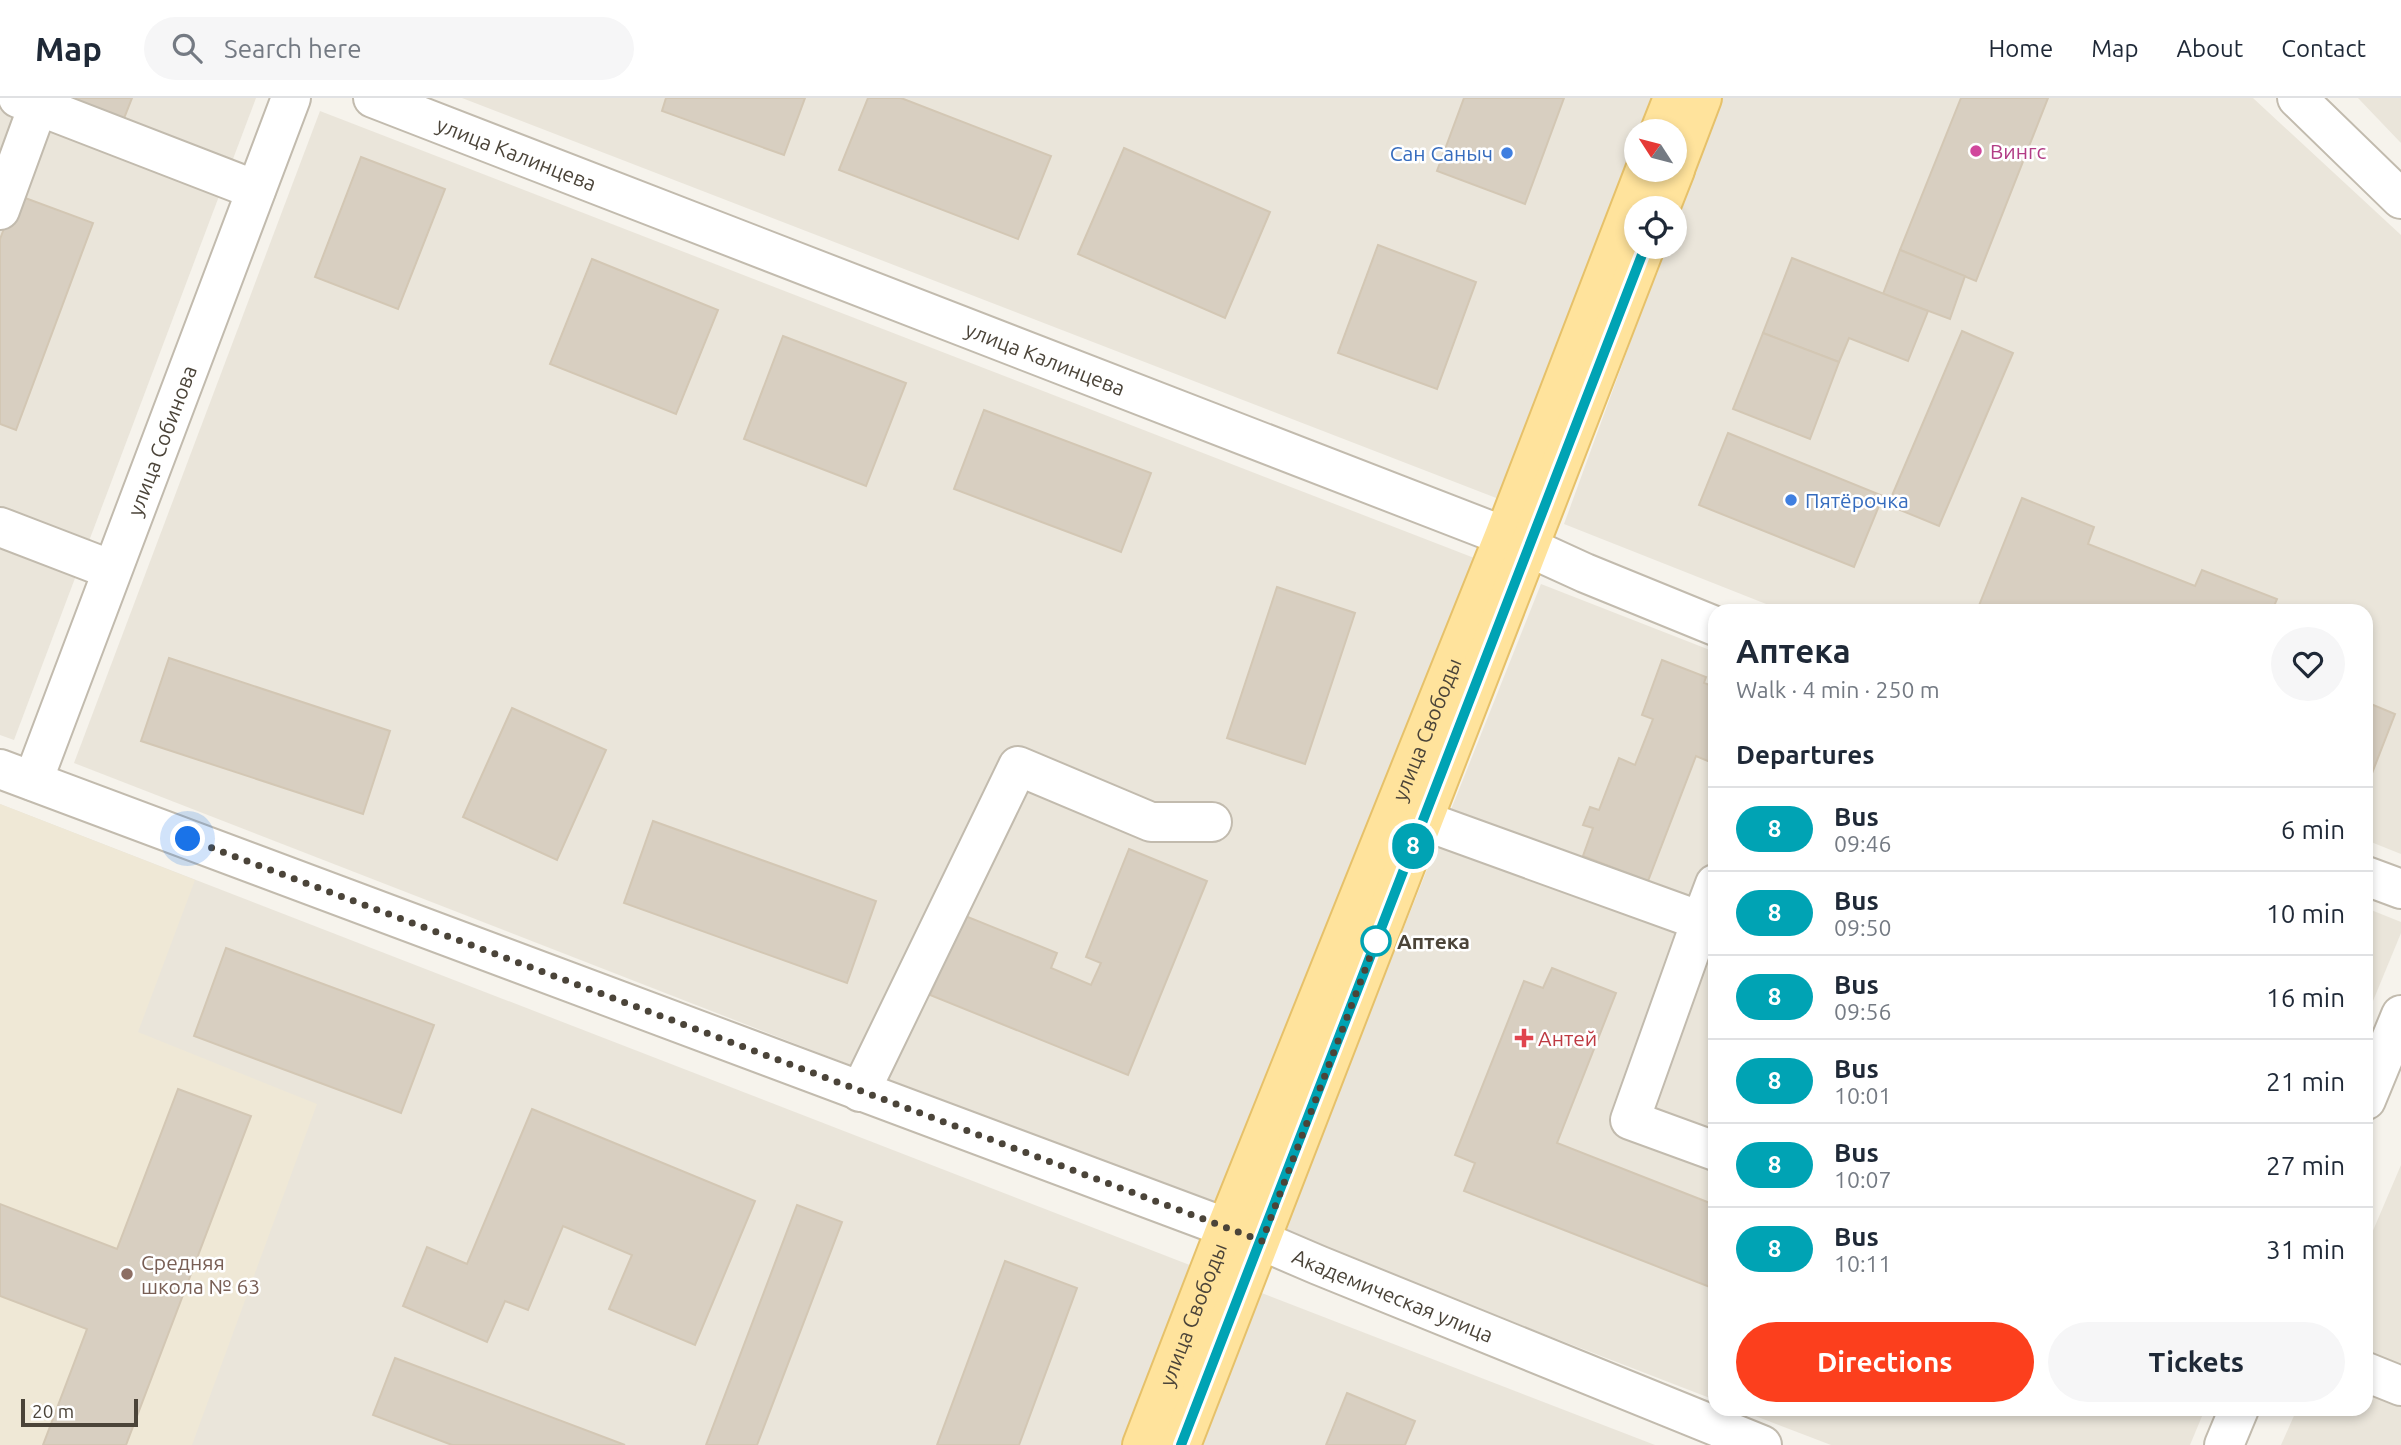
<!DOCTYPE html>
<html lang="en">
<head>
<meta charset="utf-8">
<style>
  body { margin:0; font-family:Ubuntu,sans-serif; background:#f6f6f7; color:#1f2937; height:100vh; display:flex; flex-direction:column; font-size:26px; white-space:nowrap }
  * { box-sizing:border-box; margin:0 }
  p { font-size:23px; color:#747a83 }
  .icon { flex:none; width:38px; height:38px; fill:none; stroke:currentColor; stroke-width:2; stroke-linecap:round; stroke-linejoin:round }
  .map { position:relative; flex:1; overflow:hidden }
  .panel { position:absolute; left:1708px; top:506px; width:665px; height:812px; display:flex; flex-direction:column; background:#fff; border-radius:21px; box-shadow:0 4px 10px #0003 }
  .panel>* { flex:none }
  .badge { padding:0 14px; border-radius:23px; font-size:24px; line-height:46px }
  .needle { width:46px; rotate:306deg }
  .controls { position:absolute; left:1624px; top:21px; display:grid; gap:14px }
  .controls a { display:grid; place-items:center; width:63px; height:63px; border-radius:50%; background:#fff; box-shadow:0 4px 10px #0003; font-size:35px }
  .scale { position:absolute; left:21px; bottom:18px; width:117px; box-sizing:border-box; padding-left:7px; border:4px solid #4b4439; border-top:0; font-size:19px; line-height:24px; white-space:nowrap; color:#4b4439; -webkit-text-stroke:5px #fff; paint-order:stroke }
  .you { position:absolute; width:35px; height:35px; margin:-18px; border:5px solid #fff; border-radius:50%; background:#1a73e8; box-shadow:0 0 0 10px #1a73e833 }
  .map>.badge { position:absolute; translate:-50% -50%; box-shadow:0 0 0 4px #fff }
  h2 { padding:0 28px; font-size:26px; line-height:63px }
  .round { display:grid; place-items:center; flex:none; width:74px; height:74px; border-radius:37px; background:#f6f6f7 }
  .headline { display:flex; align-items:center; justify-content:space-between; height:119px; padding:0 28px }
  h1 { font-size:33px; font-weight:600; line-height:52px }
  .button { display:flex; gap:14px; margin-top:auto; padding:14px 28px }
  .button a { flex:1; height:80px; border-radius:42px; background:#fc3f1d; color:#fff; font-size:28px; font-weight:600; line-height:80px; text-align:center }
  .button a+a { background:#f6f6f7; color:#1f2937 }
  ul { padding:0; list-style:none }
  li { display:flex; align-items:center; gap:21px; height:84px; padding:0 28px; border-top:2px solid #e0e1e3 }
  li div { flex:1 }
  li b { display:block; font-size:26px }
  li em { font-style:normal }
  li .badge { min-width:77px; font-weight:700; text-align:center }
  header { display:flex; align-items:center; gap:42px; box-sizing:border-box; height:98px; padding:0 35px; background:#fff; border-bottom:2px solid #e0e1e3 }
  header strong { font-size:33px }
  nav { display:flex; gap:38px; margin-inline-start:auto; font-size:24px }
  .search { width:490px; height:63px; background:#f6f6f7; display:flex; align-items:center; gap:18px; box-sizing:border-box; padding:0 24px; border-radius:38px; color:#747a83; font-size:26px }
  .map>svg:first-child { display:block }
  .residential { fill:#eae5da }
  .education { fill:#efe8d6 }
  .building { fill:#d8cfc1; stroke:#d3c7b4; stroke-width:2 }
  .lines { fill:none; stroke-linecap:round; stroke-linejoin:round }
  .minor-casing { stroke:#c2bbae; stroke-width:42 }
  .major-casing { stroke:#e6c16a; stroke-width:42 }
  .minor { stroke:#fff; stroke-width:38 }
  .major { stroke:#ffe39c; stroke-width:38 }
  .line-casing { stroke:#fff; stroke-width:16 }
  .line { stroke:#00a3b4; stroke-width:10 }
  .walk { stroke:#4b4439; stroke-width:7; stroke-dasharray:0 12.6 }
  .hotel-dot { fill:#d1479c; stroke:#fff; stroke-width:2.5 }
  .shop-dot { fill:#3f7fe0; stroke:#fff; stroke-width:2.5 }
  .stop-dot { fill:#fff; stroke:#00a3b4; stroke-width:3.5 }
  .health-dot { fill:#e0444e; stroke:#fff; stroke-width:2.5 }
  .education-dot { fill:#8d6e63; stroke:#fff; stroke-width:2.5 }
  .labels { text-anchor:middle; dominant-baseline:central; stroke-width:5; stroke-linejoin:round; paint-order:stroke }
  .hotel-label { font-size:21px; fill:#b23c85; stroke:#fff; text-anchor:start }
  .shop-label { font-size:21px; fill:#366cbe; stroke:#fff; text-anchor:end }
  .street-label { font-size:21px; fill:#4b4439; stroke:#fff }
  .stop-label { font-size:21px; font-weight:bold; fill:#4b4439; stroke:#fff; text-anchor:start }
  .health-label { font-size:21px; fill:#be3a42; stroke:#fff; text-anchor:start }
  .education-label { font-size:21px; fill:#785e54; stroke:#fff; text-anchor:start }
</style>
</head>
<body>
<header>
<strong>Map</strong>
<div class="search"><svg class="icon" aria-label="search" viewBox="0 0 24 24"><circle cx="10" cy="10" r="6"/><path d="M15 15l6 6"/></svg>Search here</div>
<nav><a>Home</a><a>Map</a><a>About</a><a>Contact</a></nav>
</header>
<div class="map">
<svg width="2401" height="1347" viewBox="0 0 2401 1347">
  <rect width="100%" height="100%" fill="#f6f3ec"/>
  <g class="residential">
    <polygon points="0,0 256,0 14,642 0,637"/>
    <polygon points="462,0 1652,0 1640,33 1636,33 1636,43 1504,403"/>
    <polygon points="1720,0 2253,0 2401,137 2401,756 2366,742 2366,513 1784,513 1564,426 1665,149 1675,149 1675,123"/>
    <polygon points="2358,0 2401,0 2401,45"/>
    <polygon points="320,13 1482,463 1223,1112 74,665"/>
    <polygon points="1541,486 1715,554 1715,1302 1282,1135"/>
    <polygon points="0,706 1200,1171 1132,1347 0,1347"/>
    <polygon points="2366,810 2401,824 2401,835 2366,920"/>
    <polygon points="2401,1067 2401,1347 2281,1347 2297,1311 2366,1311 2366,1149"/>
    <polygon points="1259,1194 1655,1347 1199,1347"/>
    <polygon points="1737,1311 2205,1311 2190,1347 1831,1347"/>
  </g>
  <polygon class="education" points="0,706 195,782 138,934 317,1006 192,1347 0,1347"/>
  <g class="building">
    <polygon points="37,0 132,0 119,33"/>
    <polygon points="666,0 805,0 784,57 662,13"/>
    <polygon points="868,0 901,0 1051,58 1018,141 839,72"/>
    <polygon points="1464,0 1564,0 1525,106 1437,73"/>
    <polygon points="1961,0 2048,0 1976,183 1900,152"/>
    <polygon points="1124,50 1270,114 1225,220 1078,156"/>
    <polygon points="361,59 445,91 398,211 315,179"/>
    <polygon points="17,97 93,125 16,332 0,326 0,141"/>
    <polygon points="1378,147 1476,184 1437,291 1338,255"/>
    <polygon points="1900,152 1965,178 1950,221 1883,196"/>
    <polygon points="1792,160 1928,213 1908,263 1849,240 1839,264 1763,235"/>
    <polygon points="592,161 718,212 676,316 550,266"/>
    <polygon points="1962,233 2013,255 1939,428 1888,407"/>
    <polygon points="1763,235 1839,264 1810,341 1733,311"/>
    <polygon points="783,238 906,285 866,388 744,341"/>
    <polygon points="984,312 1151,375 1121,454 954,391"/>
    <polygon points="1728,335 1883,398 1854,469 1699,407"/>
    <polygon points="2022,400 2094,429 2088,446 2195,488 2202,472 2277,501 2272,513 1983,513 1978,510"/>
    <polygon points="1277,489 1355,515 1305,666 1227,640"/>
    <polygon points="169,560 390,633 363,716 141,643"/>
    <polygon points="1662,562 1706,579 1704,585 1715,589 1715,666 1696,658 1648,783 1583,758 1593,730 1583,727 1590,709 1599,712 1619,660 1635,667 1653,621 1642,617"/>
    <polygon points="2366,604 2395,616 2369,683 2366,682"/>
    <polygon points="512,610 606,652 557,762 463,719"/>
    <polygon points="653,723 876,803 847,885 624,805"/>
    <polygon points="1129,751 1207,783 1128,977 930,897 963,817 1057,855 1051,870 1091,887 1101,865 1086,859"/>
    <polygon points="226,850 434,927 401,1015 194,938"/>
    <polygon points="1552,870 1616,895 1557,1045 1715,1107 1715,1191 1464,1093 1475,1065 1455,1057 1524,883 1543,890"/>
    <polygon points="178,991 251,1018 126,1347 43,1347 87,1231 0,1198 0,1106 117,1151"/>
    <polygon points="532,1011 755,1103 695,1247 609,1211 632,1157 563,1128 528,1212 505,1203 487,1244 403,1208 427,1149 467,1166"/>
    <polygon points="797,1107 842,1124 757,1347 706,1347"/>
    <polygon points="1005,1163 1077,1190 1019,1347 937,1347"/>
    <polygon points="395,1260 625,1347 452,1347 373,1317"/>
    <polygon points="1347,1295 1415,1323 1405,1347 1326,1347"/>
  </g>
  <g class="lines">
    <defs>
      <g id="minor">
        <polyline points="18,0 256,92"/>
        <path id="s1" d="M373 0 1504 438 1585 475 1715 528"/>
        <polyline points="2297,0 2401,101"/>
        <polyline points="0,112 38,8"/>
        <polyline points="0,429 112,472"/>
        <path id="s2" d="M0 671 1262 1143 1318 1167 1762 1347"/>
        <path id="s3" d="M33 683 291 0"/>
        <polyline points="1422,722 1701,823 1715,786"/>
        <polyline points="2366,778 2401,791"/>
        <polyline points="1701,823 1630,1022 1715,1053"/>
        <polyline points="860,994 1018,668 1151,724 1212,724"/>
        <polyline points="2366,1002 2401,917"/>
        <polyline points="2366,1274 2401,1288"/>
        <polyline points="2224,1347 2239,1311"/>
      </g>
      <g id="major">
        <polyline points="1660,33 1673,0"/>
        <polyline points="1675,71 1702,0"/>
        <polyline points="1660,110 1675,72"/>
        <path id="s4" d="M1142 1347 1226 1130 1504 438 1645 72"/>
        <polyline points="1181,1347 1645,149"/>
      </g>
    </defs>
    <use href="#minor" class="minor-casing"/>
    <use href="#major" class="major-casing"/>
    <use href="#minor" class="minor"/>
    <use href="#major" class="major"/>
  </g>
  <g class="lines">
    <defs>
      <polyline id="line" points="1181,1347 1645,149"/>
    </defs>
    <use href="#line" class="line-casing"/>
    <use href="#line" class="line"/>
    <polyline class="walk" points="188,741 1262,1143 1376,843"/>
  </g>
  <circle class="hotel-dot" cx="1976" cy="53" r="7"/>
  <g class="shop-dot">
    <circle cx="1507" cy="55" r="7"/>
    <circle cx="1791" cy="402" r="7"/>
  </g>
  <circle class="stop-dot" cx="1376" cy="843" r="14"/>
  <path class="health-dot" d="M1520.5 929.5h7v7h7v7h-7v7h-7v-7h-7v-7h7z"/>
  <circle class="education-dot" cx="127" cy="1176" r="7"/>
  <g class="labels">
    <g class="hotel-label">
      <text x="1990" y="53">Вингс</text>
    </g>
    <g class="shop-label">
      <text x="1493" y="55">Сан Саныч</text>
      <text x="1805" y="402" text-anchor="start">Пятёрочка</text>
    </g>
    <g class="street-label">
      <text stroke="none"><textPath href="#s1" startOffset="154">улица Калинцева</textPath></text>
      <text stroke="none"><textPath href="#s1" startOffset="721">улица Калинцева</textPath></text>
      <text stroke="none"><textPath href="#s3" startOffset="364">улица Собинова</textPath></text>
      <text stroke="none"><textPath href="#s4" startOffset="770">улица Свободы</textPath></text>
      <text stroke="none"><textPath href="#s2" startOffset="1489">Академическая улица</textPath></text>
      <text stroke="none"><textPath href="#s4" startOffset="140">улица Свободы</textPath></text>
    </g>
    <g class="stop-label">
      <text x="1397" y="843">Аптека</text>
    </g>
    <g class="health-label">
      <text x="1538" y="940">Антей</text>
    </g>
    <g class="education-label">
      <text x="141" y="1164">Средняя<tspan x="141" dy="24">школа № 63</tspan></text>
    </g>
  </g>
</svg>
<div class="controls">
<a><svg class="needle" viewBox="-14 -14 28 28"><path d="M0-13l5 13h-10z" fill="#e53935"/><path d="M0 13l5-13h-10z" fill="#747a83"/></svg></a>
<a><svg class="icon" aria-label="locate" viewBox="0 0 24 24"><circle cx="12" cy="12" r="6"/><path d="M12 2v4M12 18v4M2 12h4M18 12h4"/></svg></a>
</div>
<div class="scale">20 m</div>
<div class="you" style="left:188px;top:741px"></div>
<b class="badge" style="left:1413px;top:748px;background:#00a3b4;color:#fff">8</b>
<section class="panel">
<div class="headline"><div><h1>Аптека</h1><p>Walk · 4 min · 250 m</p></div><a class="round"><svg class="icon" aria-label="heart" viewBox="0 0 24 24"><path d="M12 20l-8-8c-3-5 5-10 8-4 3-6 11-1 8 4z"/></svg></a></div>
<h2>Departures</h2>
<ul>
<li><span class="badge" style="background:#00a3b4;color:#fff">8</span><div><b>Bus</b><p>09:46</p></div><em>6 min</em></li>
<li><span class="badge" style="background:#00a3b4;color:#fff">8</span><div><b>Bus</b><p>09:50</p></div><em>10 min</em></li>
<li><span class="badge" style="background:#00a3b4;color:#fff">8</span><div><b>Bus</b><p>09:56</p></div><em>16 min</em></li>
<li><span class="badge" style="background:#00a3b4;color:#fff">8</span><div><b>Bus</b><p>10:01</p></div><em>21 min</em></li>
<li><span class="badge" style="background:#00a3b4;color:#fff">8</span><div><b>Bus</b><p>10:07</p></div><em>27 min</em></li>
<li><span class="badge" style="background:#00a3b4;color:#fff">8</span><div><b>Bus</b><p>10:11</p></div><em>31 min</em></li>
</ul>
<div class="button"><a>Directions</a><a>Tickets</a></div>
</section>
</div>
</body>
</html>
